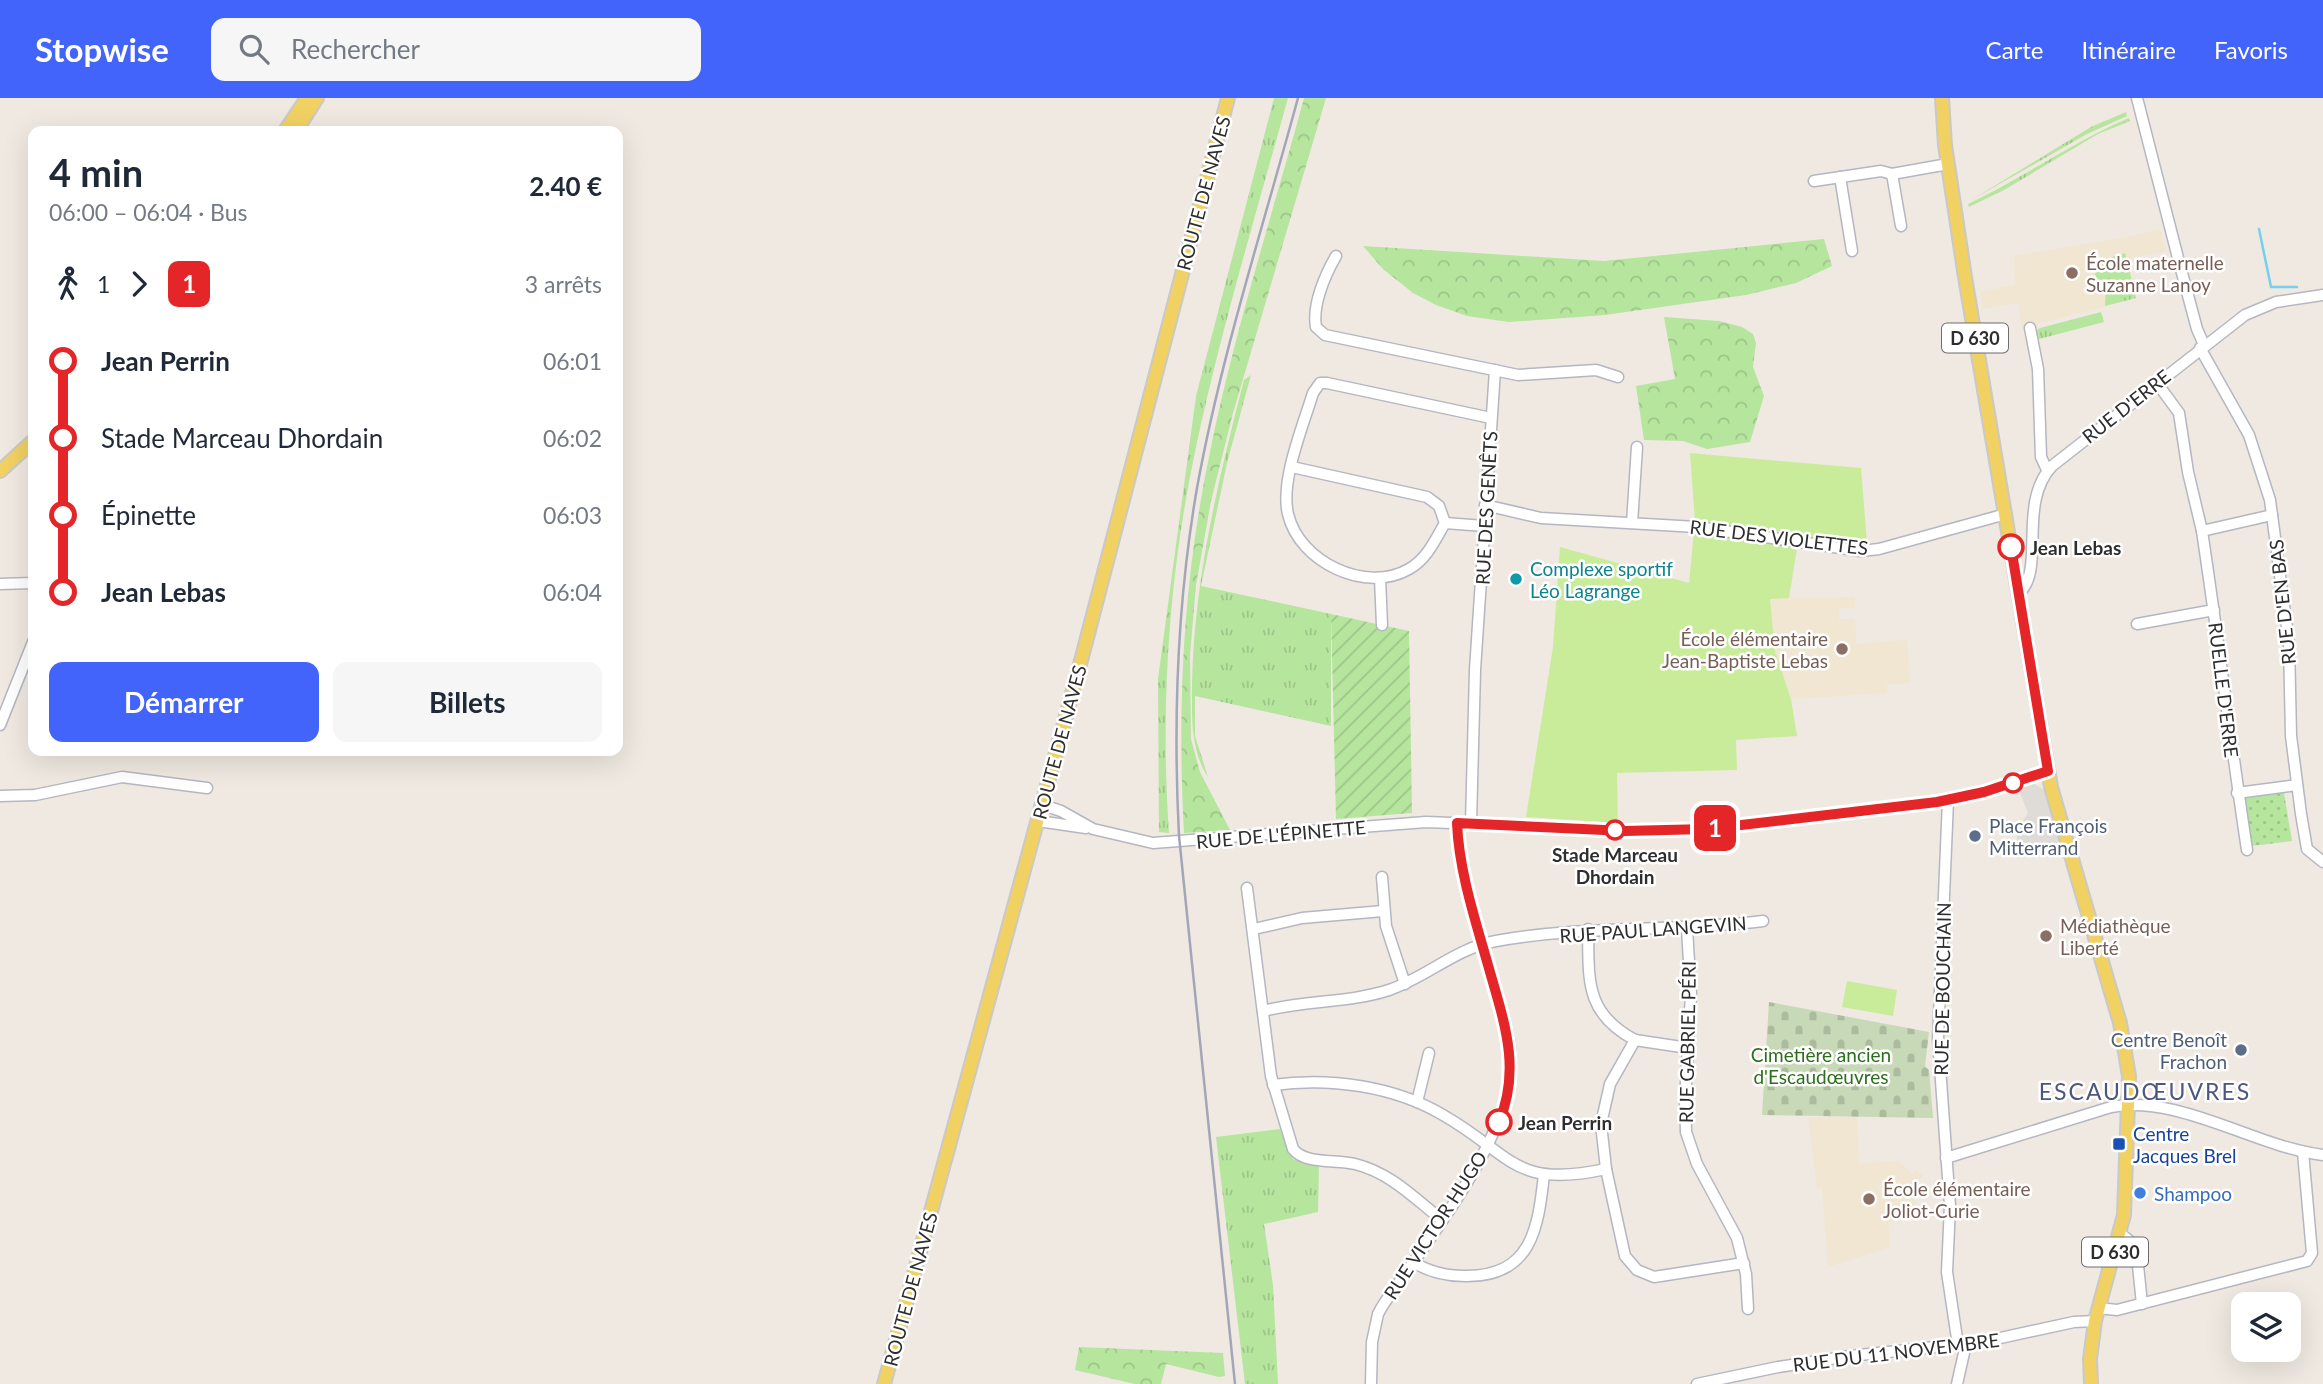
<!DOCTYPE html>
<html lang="fr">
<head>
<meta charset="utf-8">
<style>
  body { margin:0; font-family:Lato,sans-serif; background:#f6f6f7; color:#1f2937; height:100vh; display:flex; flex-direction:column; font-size:26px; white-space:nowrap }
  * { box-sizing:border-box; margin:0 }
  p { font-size:23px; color:#747a83 }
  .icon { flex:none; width:38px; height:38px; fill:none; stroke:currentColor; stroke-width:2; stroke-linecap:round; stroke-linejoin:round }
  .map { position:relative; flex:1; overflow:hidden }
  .sheet { position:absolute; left:28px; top:28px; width:595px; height:630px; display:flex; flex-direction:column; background:#fff; border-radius:14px; box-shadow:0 7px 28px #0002 }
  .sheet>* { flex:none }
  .badge { padding:0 14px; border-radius:10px; font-size:24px; line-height:46px }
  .tools { position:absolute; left:2231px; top:1194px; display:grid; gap:14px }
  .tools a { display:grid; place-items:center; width:70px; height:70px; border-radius:14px; background:#fff; box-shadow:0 7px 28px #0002; font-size:35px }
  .map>.badge { position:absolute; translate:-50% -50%; box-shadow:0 0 0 4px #fff }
  .legs { display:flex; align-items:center; gap:10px; height:77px; padding:0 21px; font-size:23px }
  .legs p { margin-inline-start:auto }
  .headline { display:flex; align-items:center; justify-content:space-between; height:119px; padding:0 21px }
  h1 { font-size:38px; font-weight:700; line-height:52px }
  .action { display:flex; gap:14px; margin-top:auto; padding:14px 21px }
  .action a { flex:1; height:80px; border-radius:14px; background:#4264fb; color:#fff; font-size:28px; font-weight:700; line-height:80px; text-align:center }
  .action a+a { background:#f6f6f7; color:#1f2937 }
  ul { padding:0 21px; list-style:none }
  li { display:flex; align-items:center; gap:24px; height:77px; font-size:26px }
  li i { display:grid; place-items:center; width:10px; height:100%; margin:0 9px; background:currentColor }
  li i::after { content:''; width:18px; height:18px; margin:-9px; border:5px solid; border-radius:50%; background:#fff }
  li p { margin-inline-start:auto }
  li:first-child i { background:linear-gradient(#0000 50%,currentColor 0) }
  li:last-child i { background:linear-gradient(currentColor 50%,#0000 0) }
  header { display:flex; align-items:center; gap:42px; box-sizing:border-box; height:98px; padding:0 35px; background:#4264fb; color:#fff }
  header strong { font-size:33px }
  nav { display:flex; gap:38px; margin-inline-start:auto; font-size:24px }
  .search { width:490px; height:63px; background:#f6f6f7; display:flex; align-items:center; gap:18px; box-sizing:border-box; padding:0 24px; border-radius:14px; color:#747a83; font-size:26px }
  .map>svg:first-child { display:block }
  .education { fill:#f0e6d1 }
  .grass { fill:url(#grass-tufts) }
  .forest { fill:url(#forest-crowns) }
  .cemetery { fill:url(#cemetery-stones) }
  .park { fill:url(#park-dots) }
  .garden { fill:url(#garden-furrows) }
  .pitch { fill:#c9ec9a }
  .plaza { fill:#dfdcd8 }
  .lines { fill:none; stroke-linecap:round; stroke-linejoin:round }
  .stream { stroke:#75cff0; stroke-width:2.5 }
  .minor-casing { stroke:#b4b7c1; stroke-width:13 }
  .major-casing { stroke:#c9c9c9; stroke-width:16 }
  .minor { stroke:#fff; stroke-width:10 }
  .major { stroke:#f2d163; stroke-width:12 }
  .rail { stroke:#a3a6b8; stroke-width:2.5 }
  .line-1-casing { stroke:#fff; stroke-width:16 }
  .line-1 { stroke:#e42629; stroke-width:10 }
  .education-dot { fill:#8d6e63; stroke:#fff; stroke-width:2.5 }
  .stop-1-dot { fill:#fff; stroke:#e42629; stroke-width:3.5 }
  .culture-dot { fill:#0f9aa8; stroke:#fff; stroke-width:2.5 }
  .service-dot { fill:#5c6f8a; stroke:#fff; stroke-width:2.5 }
  .transit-dot { fill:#1a4fb4; stroke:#fff; stroke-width:2.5 }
  .shop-dot { fill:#3f7fe0; stroke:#fff; stroke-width:2.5 }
  .labels { text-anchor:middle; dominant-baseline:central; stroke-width:5; stroke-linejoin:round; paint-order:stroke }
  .shield { fill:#fff; stroke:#6d6d6d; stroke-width:2 }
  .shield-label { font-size:18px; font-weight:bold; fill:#2e2e2e }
  .street-label { font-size:19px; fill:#2e2e2e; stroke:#fff }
  .education-label { font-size:19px; fill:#785e54; stroke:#fff; text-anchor:start }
  .stop-label { font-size:19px; font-weight:bold; fill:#2e2e2e; stroke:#fff; text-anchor:start }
  .culture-label { font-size:19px; fill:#0d838f; stroke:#fff; text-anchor:start }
  .service-label { font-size:19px; fill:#4e5e75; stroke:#fff; text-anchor:start }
  .park-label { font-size:19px; fill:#2c6e1b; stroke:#fff }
  .transit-label { font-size:19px; fill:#164399; stroke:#fff; text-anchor:start }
  .shop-label { font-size:19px; fill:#366cbe; stroke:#fff; text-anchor:start }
  .quarter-label { font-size:23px; letter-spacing:2px; fill:#4d5680; stroke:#fff }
</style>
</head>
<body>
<header>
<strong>Stopwise</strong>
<div class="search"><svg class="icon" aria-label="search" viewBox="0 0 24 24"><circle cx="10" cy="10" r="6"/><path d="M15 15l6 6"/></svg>Rechercher</div>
<nav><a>Carte</a><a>Itinéraire</a><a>Favoris</a></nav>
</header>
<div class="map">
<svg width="2323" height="1286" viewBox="0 0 2323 1286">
  <defs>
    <pattern id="grass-tufts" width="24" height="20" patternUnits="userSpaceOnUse" patternTransform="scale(1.75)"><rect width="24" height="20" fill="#b6e59e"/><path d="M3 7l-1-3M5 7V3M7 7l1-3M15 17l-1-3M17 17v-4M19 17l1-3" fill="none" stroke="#9dc588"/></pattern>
    <pattern id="forest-crowns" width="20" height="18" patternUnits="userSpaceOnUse" patternTransform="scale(1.75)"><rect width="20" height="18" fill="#b6e59e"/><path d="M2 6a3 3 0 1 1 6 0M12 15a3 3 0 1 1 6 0" fill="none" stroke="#9dc588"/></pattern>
    <pattern id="cemetery-stones" width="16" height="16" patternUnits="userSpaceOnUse" patternTransform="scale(1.75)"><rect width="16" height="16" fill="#c8d9b8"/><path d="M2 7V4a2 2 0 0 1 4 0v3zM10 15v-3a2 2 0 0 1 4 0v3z" fill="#acbb9e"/></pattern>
    <pattern id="park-dots" width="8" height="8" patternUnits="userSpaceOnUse" patternTransform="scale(1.75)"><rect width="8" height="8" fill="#b6e59e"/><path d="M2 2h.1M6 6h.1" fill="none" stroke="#9dc588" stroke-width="1.8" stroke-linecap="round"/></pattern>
    <pattern id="garden-furrows" width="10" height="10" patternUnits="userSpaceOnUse" patternTransform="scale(1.75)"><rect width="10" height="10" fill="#b6e59e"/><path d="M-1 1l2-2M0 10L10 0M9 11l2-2" fill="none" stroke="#9dc588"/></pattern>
  </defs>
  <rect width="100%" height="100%" fill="#efe9e1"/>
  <g class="education">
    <polygon points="2160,131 2166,153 2128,161 2137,200 2022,230 2018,205 1983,211 1980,194 2015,187 2014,158 2122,140"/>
    <polygon points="1855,499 1855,509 1839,511 1839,521 1855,521 1856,546 1907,542 1910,585 1887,586 1887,595 1791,601 1775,553 1770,500"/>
    <polygon points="1808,1019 1857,1019 1859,1066 1898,1063 1912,1076 1916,1072 1923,1078 1914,1087 1917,1112 1889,1125 1890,1149 1828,1169 1822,1089 1817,1090"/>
  </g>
  <g class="grass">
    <path d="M1274 0H1288C1256 116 1221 232 1196 349 1169 475 1160 606 1169 735L1159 734 1158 581 1196 298Z"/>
    <polygon points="2126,14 2127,18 2087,36 1968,104 2091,29"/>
    <path d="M2129 20 2130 23 2098 36 2004 92 1969 109 1968 106C2023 80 2073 44 2129 20Z"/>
    <polygon points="2125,155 2136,200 2105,208 2106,189 2097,184 2093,165"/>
    <polygon points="2101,214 2104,224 2039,241 2036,233 2040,230"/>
    <path d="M1251 277 1227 365 1201 488 1331 516V628L1195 598V638L1208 679C1190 652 1192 617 1192 586 1194 482 1218 383 1244 282Z"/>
    <polygon points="1280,1031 1293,1061 1305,1066 1319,1066 1318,1114 1264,1126 1273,1187 1278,1286 1245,1286 1216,1039"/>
  </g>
  <g class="forest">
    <path d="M1304 0H1326L1233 315 1211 403 1196 487 1190 557 1191 641 1200 674 1230 732 1184 735C1177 605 1183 482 1210 354 1234 235 1272 118 1304 0Z"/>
    <polygon points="1824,141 1832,168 1796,185 1746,197 1605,217 1509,224 1467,218 1436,207 1413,195 1383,171 1363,148 1604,163"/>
    <polygon points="1664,219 1719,223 1742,229 1753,236 1756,245 1753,269 1764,298 1750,344 1707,351 1683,343 1644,342 1636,288 1675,281"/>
    <polygon points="1079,1249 1223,1255 1225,1278 1219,1279 1166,1266 1161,1286 1135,1286 1075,1272"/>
  </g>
  <polygon class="cemetery" points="1769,904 1929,934 1925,968 1929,972 1933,1020 1762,1017"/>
  <polygon class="park" points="2284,695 2292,743 2252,748 2243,703 2247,698"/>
  <polygon class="garden" points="1331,516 1409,533 1412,715 1336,721"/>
  <g class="pitch">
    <polygon points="1690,355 1861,370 1867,445 1799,438 1789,500 1770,501 1775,553 1791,601 1797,638 1736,642 1737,672 1617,675 1618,725 1526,719 1553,549 1560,449 1689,485 1695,423"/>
    <polygon points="1847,883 1897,892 1893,918 1842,909"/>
  </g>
  <polygon class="plaza" points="2033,685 2044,692 2063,751 2023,757 2017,742 2017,732 2028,715 2018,690"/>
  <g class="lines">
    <polyline class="stream" points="2259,131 2271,189 2297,189"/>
    <defs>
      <g id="minor">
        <polyline points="2137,0 2178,160 2197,231 2204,247"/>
        <polyline points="1892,76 1901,128"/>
        <polyline points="1840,79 1852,153"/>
        <polyline points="1814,83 1881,73 1892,76 1948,66"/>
        <path d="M1336 158C1325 177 1312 207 1316 229L1325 237 1518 277 1596 272 1618 279"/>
        <polyline points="2030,230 2038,271 2041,359 2047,372"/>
        <polyline points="2200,250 2249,337 2270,402 2289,545 2291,638 2301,716 2307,751 2323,764"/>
        <polyline points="2157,285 2179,315 2188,374 2202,433"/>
        <polyline points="1292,369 1427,399 1439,408 1445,425"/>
        <polyline points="1485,407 1541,420 1697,429 1861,453 1879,451 2006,416"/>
        <path d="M1445 425C1435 442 1427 461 1409 471 1366 496 1299 464 1288 416 1280 383 1303 328 1313 295L1320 285H1327L1491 320"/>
        <polyline points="1445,425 1484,428"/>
        <polyline points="1632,425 1637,349"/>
        <polyline points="1380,480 1382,527"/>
        <polyline points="0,486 33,485"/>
        <path d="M2019 495C2046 472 2017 405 2052 368L2245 217 2276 204 2323 197"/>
        <polyline points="2137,526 2214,512"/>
        <polyline points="0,627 33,544"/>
        <polyline points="2237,695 2297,687"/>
        <polyline points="0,698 35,697 122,679 207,690"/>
        <polyline points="1948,702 1938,941 1950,1108 1947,1174 1958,1247"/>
        <polyline points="1043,707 1061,713 1093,731 1153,745 1426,724 1653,733 1717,730 1920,707 1984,693 2048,673"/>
        <polyline points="1038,723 1086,730"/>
        <polyline points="1471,725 1475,572 1495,272"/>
        <path d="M2247 752C2231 646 2218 539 2202 433L2272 417"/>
        <polyline points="1382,779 1386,828 1405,886"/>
        <path d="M1247 790 1271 978 1293 1051C1305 1067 1337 1061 1355 1066 1391 1075 1414 1100 1442 1122"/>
        <polyline points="1254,831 1302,820 1383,813"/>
        <path d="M1588 831C1589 881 1584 915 1635 942L1610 986 1601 1026 1606 1071 1625 1158 1637 1172 1654 1179 1744 1165"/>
        <polyline points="1687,831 1691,896 1685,1002 1686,1034 1697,1066 1737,1140 1746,1176 1748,1211"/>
        <path d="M1263 913C1305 902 1349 905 1389 892 1427 879 1456 850 1496 843 1584 827 1674 834 1763 823"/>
        <polyline points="1635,942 1688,950"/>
        <path d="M1273 987C1329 979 1394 988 1443 1017 1513 1057 1513 1091 1606 1071"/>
        <polyline points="1417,1004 1429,955"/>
        <path d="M1946 1060 2111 1009C2179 996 2255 1049 2323 1057"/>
        <polyline points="2121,1136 2136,1148 2142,1206"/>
        <path d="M1413 1164C1429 1174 1446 1178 1465 1178 1532 1179 1538 1130 1544 1077"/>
        <polyline points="2098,1210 2117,1212 2307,1163 2312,1155 2303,1054"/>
        <path d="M1371 1286 1372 1244 1378 1216C1386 1200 1398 1187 1408 1172 1449 1112 1523 1019 1509 943 1496 870 1460 801 1457 725"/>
        <polyline points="1697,1286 1778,1269 1850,1258 1982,1244 2074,1224 2095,1223"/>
        <polyline points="1957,1286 1966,1246"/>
      </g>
      <g id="major">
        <polyline points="1942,0 1945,47 1965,179 2051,689 2120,925 2129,978 2124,1117 2095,1223 2090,1261 2091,1286"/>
        <polyline points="285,33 307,0"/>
        <polyline points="296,33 317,0"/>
        <polyline points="0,373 33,343"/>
        <polyline points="884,1286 1082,559 1228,0"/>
      </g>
    </defs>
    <use href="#minor" class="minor-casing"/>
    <use href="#major" class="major-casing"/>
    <use href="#minor" class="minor"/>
    <use href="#major" class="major"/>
    <path class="rail" d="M1235 1286 1179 738C1173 621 1177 505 1197 390 1221 258 1263 129 1298 0"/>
  </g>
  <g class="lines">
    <defs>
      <path id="line-1" d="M1499 1024C1522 969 1503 921 1488 867 1475 821 1459 773 1457 725L1625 733 1707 731 1937 704 1984 694 2048 673 2011 449"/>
    </defs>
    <use href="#line-1" class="line-1-casing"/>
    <use href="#line-1" class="line-1"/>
  </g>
  <g class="education-dot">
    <circle cx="2072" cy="175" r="7"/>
    <circle cx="1842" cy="551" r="7"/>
    <circle cx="2046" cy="838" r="7"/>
    <circle cx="1869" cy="1101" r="7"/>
  </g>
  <g class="stop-1-dot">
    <circle cx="2011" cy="449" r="12"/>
    <circle cx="2013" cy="685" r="9"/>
    <circle cx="1615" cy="732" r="9"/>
    <circle cx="1499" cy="1024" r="12"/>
  </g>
  <circle class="culture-dot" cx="1516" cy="481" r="7"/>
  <g class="service-dot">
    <circle cx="1975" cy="738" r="7"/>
    <circle cx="2241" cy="952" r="7"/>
  </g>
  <rect class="transit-dot" x="2112" y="1039" width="14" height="14" rx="3.5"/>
  <circle class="shop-dot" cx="2140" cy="1095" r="7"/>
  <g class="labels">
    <g class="shield">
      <rect x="1942" y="225.5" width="66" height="29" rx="5"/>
      <rect x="2082" y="1139.5" width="66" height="29" rx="5"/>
    </g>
    <g class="shield-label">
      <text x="1975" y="240">D 630</text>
      <text x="2115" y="1154">D 630</text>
    </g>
    <g class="street-label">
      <text transform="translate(1203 95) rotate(-75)">ROUTE DE NAVES</text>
      <text transform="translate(2126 308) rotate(-38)">RUE D'ERRE</text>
      <text transform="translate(1486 410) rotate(-87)">RUE DES GENÊTS</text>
      <text transform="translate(1779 439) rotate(7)">RUE DES VIOLETTES</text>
      <text transform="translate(2282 504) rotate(-96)">RUE D'EN BAS</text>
      <text transform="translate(2224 592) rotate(83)">RUELLE D'ERRE</text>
      <text transform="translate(1059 644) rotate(-75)">ROUTE DE NAVES</text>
      <text transform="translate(1281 736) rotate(-5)">RUE DE L'ÉPINETTE</text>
      <text transform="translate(1653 831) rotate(-4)">RUE PAUL LANGEVIN</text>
      <text transform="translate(1942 891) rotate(-89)">RUE DE BOUCHAIN</text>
      <text transform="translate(1687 944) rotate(-89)">RUE GABRIEL PÉRI</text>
      <text transform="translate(1435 1127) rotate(-57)">RUE VICTOR HUGO</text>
      <text transform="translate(910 1191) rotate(-75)">ROUTE DE NAVES</text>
      <text transform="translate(1896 1254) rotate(-7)">RUE DU 11 NOVEMBRE</text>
    </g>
    <g class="education-label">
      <text x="2086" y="164">École maternelle<tspan x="2086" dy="22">Suzanne Lanoy</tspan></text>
      <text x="1828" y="540" text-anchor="end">École élémentaire<tspan x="1828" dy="22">Jean-Baptiste Lebas</tspan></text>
      <text x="2060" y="827">Médiathèque<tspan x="2060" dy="22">Liberté</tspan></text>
      <text x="1883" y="1090">École élémentaire<tspan x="1883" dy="22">Joliot-Curie</tspan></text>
    </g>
    <g class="stop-label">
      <text x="2030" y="449">Jean Lebas</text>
      <text x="1615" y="756" text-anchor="middle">Stade Marceau<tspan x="1615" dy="22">Dhordain</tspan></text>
      <text x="1518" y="1024">Jean Perrin</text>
    </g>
    <g class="culture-label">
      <text x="1530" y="470">Complexe sportif<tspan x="1530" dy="22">Léo Lagrange</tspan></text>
    </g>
    <g class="service-label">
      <text x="1989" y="727">Place François<tspan x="1989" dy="22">Mitterrand</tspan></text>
      <text x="2227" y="941" text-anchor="end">Centre Benoît<tspan x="2227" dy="22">Frachon</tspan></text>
    </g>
    <g class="park-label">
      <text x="1821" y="956">Cimetière ancien<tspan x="1821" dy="22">d'Escaudœuvres</tspan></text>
    </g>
    <g class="transit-label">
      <text x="2133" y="1035">Centre<tspan x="2133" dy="22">Jacques Brel</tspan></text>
    </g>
    <g class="shop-label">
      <text x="2154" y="1095">Shampoo</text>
    </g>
    <g class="quarter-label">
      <text x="2145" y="993">ESCAUDŒUVRES</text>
    </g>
  </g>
</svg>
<div class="tools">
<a><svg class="icon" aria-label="layers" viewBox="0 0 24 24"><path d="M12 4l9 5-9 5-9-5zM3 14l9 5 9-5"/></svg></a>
</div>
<b class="badge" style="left:1715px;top:730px;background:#e42629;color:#fff">1</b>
<section class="sheet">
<div class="headline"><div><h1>4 min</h1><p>06:00 – 06:04 · Bus</p></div><b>2.40 €</b></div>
<div class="legs"><svg class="icon" aria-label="walk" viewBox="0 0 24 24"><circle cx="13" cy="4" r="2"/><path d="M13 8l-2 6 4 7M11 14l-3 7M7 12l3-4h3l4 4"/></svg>1<svg class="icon" aria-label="forward" viewBox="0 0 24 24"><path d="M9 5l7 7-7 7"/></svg><b class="badge" style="background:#e42629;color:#fff">1</b><p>3 arrêts</p></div>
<ul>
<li><i style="color:#e42629"></i><b>Jean Perrin</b><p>06:01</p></li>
<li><i style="color:#e42629"></i><span>Stade Marceau Dhordain</span><p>06:02</p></li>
<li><i style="color:#e42629"></i><span>Épinette</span><p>06:03</p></li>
<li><i style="color:#e42629"></i><b>Jean Lebas</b><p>06:04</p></li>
</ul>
<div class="action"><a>Démarrer</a><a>Billets</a></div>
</section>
</div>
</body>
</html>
